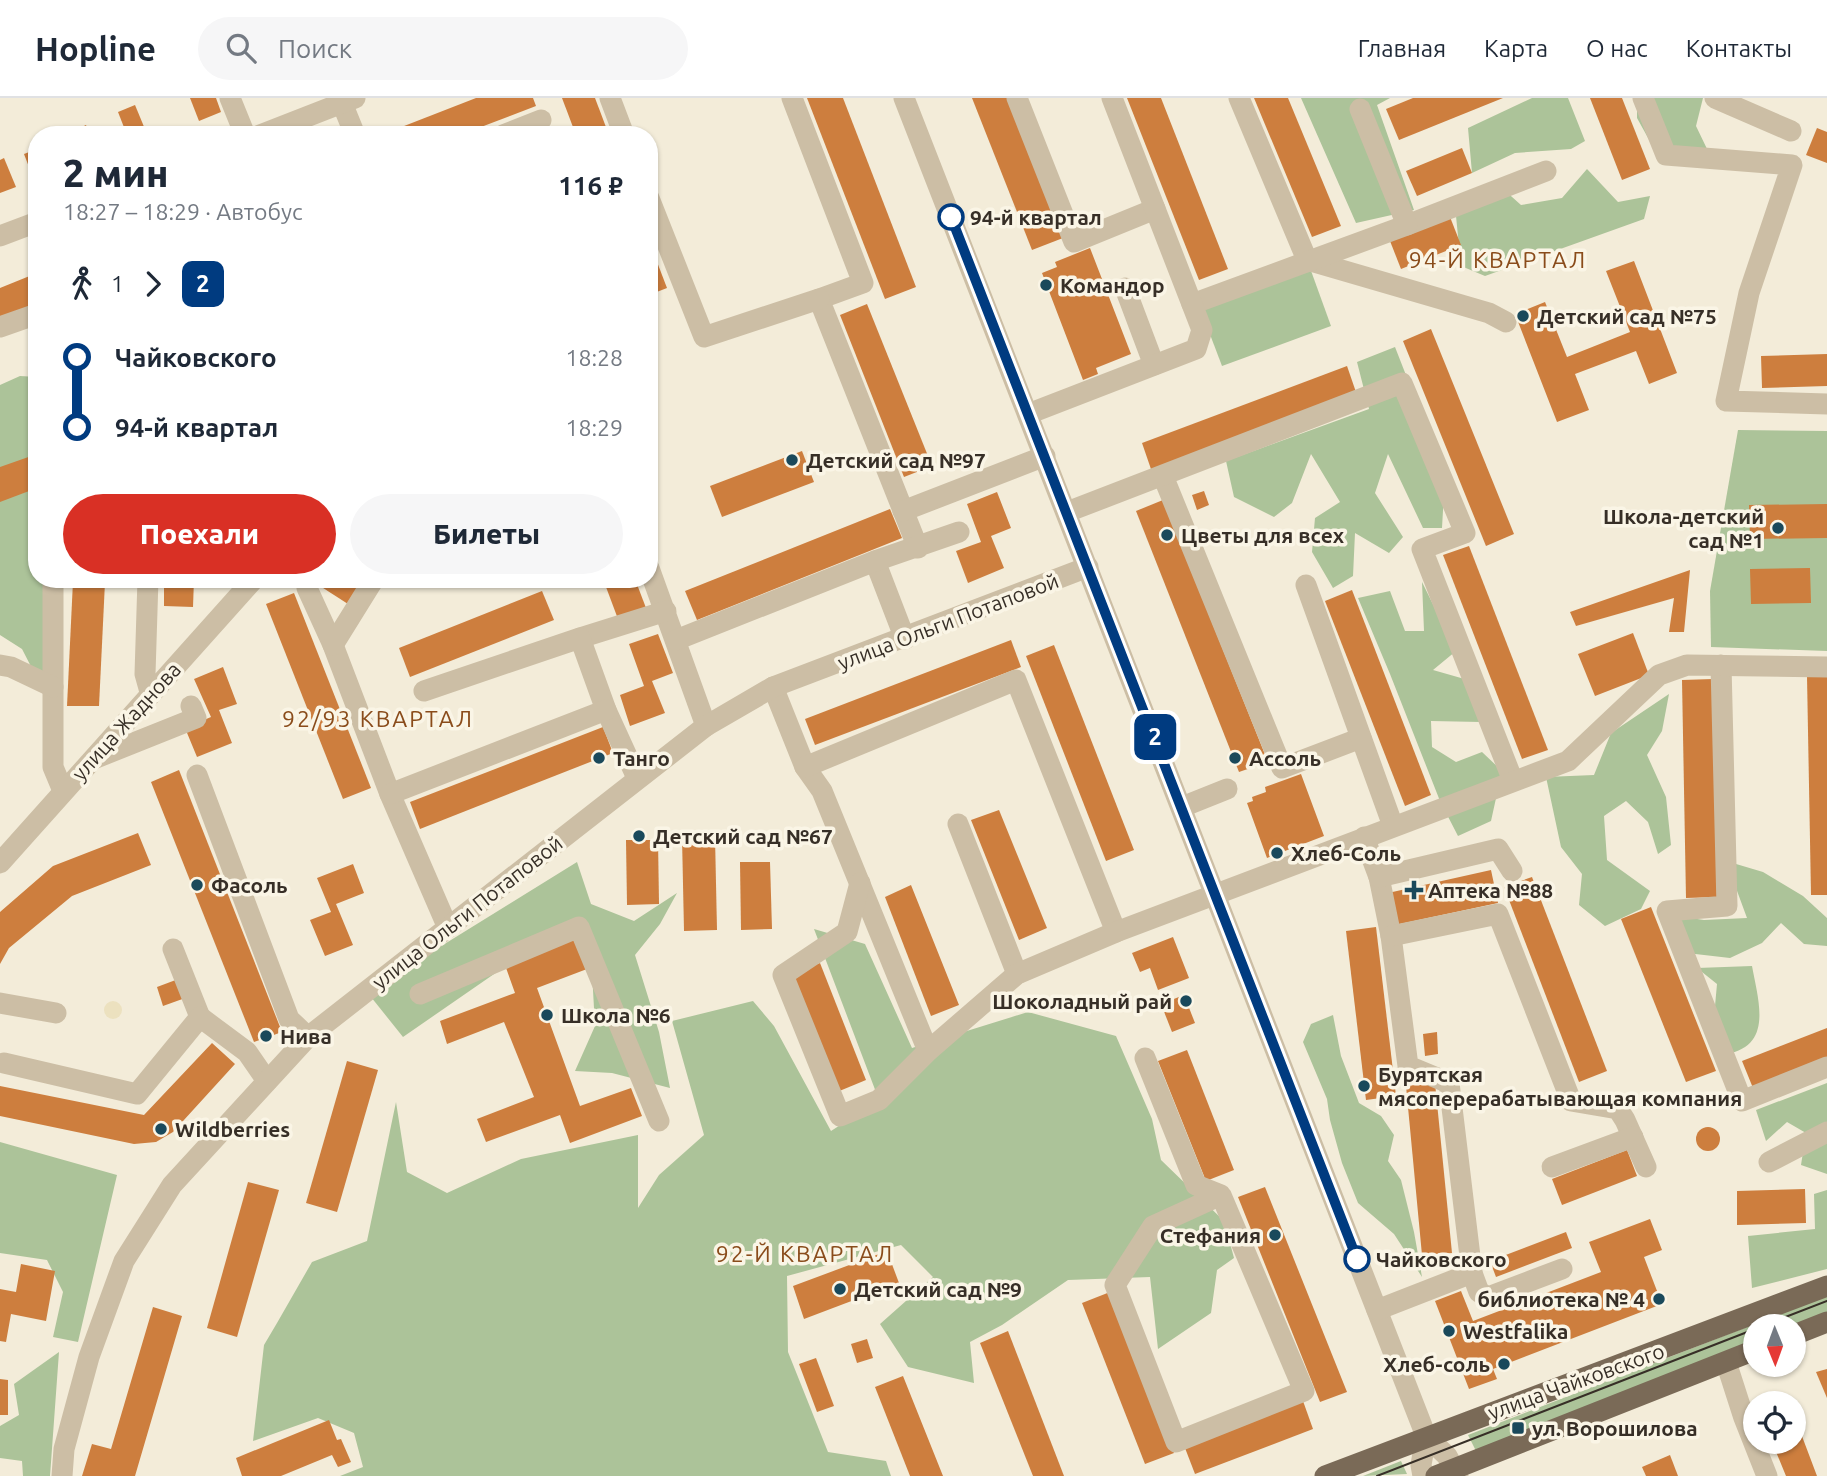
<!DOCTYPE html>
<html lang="ru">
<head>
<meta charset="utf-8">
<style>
  body { margin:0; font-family:Ubuntu,sans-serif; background:#f6f6f7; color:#1f2937; height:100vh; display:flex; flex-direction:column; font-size:26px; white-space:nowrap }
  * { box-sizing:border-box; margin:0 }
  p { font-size:23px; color:#747a83 }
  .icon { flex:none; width:38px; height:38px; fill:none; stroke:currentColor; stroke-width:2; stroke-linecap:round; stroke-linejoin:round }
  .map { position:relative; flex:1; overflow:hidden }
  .drawer { position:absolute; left:28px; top:28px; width:630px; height:462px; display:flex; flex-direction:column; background:#fff; border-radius:28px; box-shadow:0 2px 5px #0004 }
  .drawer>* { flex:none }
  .badge { padding:0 14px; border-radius:10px; font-size:24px; line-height:46px }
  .needle { width:46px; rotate:179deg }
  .controls { position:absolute; left:1743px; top:1216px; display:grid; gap:14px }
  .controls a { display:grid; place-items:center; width:63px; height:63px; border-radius:50%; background:#fff; box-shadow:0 2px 5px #0004; font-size:35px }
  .map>.badge { position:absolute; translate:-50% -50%; box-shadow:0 0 0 4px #fff }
  .legs { display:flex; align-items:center; gap:10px; height:77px; padding:0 35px; font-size:23px }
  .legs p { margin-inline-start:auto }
  .headline { display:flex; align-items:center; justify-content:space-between; height:119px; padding:0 35px }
  h1 { font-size:38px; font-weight:800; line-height:52px }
  .primary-button { display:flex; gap:14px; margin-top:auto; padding:14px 35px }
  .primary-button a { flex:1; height:80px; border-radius:42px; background:#d93025; color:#fff; font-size:28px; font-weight:800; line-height:80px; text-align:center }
  .primary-button a+a { background:#f6f6f7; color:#1f2937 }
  ul { padding:0 35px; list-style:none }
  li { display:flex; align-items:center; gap:24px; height:70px; font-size:26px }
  li i { display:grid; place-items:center; width:10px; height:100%; margin:0 9px; background:currentColor }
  li i::after { content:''; width:18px; height:18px; margin:-9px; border:5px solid; border-radius:50%; background:#fff }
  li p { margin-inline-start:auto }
  li:first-child i { background:linear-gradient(#0000 50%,currentColor 0) }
  li:last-child i { background:linear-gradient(currentColor 50%,#0000 0) }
  header { display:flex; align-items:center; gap:42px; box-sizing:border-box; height:98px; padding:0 35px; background:#fff; border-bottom:2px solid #e0e1e3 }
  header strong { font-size:33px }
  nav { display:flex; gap:38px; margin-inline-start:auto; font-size:24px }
  .search { width:490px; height:63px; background:#f6f6f7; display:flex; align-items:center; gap:18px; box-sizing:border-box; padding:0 24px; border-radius:38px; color:#747a83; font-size:26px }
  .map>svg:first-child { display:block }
  .green { fill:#acc399 }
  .plaza { fill:#ece1bf }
  .building { fill:#cd7e3e }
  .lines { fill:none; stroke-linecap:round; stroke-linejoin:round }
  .minor { stroke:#ccbea5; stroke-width:21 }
  .major { stroke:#7a6a57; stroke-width:21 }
  .tram { stroke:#372f27; stroke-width:2 }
  .line-1-casing { stroke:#fff; stroke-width:16 }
  .line-1 { stroke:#003b80; stroke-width:10 }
  .stop-1-dot { fill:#fff; stroke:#003b80; stroke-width:3.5 }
  .poi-dot { fill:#1a495b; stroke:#faf5e6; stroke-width:2.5 }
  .labels { text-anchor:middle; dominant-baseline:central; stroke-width:7; stroke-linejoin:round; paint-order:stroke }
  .stop-label { font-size:21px; font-weight:bold; fill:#372f27; stroke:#faf5e6; text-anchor:start }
  .poi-label { font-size:21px; font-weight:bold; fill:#372f27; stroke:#faf5e6; text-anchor:start }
  .street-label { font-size:21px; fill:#372f27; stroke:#faf5e6 }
  .neighbourhood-label { font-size:23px; letter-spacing:2px; fill:#8a4c1b; stroke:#faf5e6 }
</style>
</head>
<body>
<header>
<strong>Hopline</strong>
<div class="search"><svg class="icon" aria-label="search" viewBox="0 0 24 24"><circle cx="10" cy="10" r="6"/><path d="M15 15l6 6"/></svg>Поиск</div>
<nav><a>Главная</a><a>Карта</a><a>О нас</a><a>Контакты</a></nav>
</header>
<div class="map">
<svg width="1827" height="1378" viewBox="0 0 1827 1378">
  <rect width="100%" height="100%" fill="#f3ecd9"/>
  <g class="green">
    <polygon points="1301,0 1390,0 1377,7 1414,112 1356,125"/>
    <polygon points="1532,0 1568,0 1585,43 1571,51 1515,55 1472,75 1468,30"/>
    <polygon points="1637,0 1703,0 1696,28 1708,53 1657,56 1637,20"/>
    <polygon points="1587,71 1618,104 1650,98 1644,121 1485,178 1461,168 1455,108 1502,90 1521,107 1562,100"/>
    <polygon points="1310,170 1331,228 1222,268 1200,210"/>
    <polygon points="1395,249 1445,377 1442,430 1423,430 1388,356 1375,395 1403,439 1389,455 1355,435 1353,478 1333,490 1312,454 1315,420 1340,404 1311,356 1292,405 1274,419 1234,399 1226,363 1369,311 1357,264"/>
    <polygon points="20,278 37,279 37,481 75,481 62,487 57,619 22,551 0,537 0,287"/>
    <polygon points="1738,332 1827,333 1827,553 1711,549 1710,493"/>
    <polygon points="1422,484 1456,553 1433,572 1468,582 1481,624 1431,623 1432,649 1456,664 1482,654 1502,673 1491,723 1458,738 1440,703 1390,576 1358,500 1390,493 1405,533 1424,533"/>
    <polygon points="1669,596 1662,633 1647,657 1666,699 1671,747 1658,756 1648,724 1626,703 1604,718 1607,762 1650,793 1641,811 1605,828 1579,807 1582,776 1561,749 1546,679 1594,677 1611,635"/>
    <polygon points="1726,763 1763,774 1803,798 1827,820 1827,848 1804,846 1781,825 1762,845 1730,860 1678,854 1677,818 1704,822 1747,820"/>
    <polygon points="577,764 591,806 634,823 677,795 660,826 635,857 659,934 670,990 612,975 575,973 595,928 590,838 549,838 403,939 367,894"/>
    <polygon points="814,831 865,846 912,950 1028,914 1116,938 1152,1021 1161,1062 1224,1123 1234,1160 1217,1172 1211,1215 1158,1251 1150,1179 1068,1182 1002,1227 970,1244 974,1285 908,1269 880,1226 933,1179 901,1147 787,1178 788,1254 828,1354 886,1363 891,1378 340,1378 363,1369 354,1335 318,1320 253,1343 264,1247 277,1225 312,1164 367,1143 396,1004 407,1074 447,1095 521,1061 638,1037 638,1110 659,1077 704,1037 672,923 753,903 774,928 831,1033 879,1002"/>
    <path d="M1752 868C1758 902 1774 948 1726 956L1713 930 1717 886 1697 870Z"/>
    <polygon points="1333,917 1341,958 1359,1005 1381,1018 1394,1037 1388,1063 1401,1082 1414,1134 1422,1179 1394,1136 1358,1105 1342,1065 1330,1022 1327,1001 1303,944 1311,926"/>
    <polygon points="1827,985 1827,1076 1801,1067 1806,1035 1787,1024 1766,1043 1756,1012"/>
    <polygon points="0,1044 117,1077 78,1244 53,1239 63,1194 47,1162 0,1155"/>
    <polygon points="1827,1092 1827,1171 1752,1190 1748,1138 1815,1131 1814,1096"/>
    <polygon points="1827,1198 1827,1216 1794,1229 1755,1228 1755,1244 1476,1353 1468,1337"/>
    <polygon points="59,1254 50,1378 23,1378 22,1363 0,1360 0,1328 19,1317 14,1286"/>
    <polygon points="1401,1363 1407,1376 1363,1378"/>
  </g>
  <circle class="plaza" cx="113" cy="912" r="9"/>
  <g class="building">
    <polygon points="190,0 216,0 221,14 199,23"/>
    <polygon points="476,0 533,0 536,8 460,37 381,37"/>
    <polygon points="562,0 595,0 609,37 576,37"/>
    <polygon points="807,0 843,0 916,189 885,201"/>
    <polygon points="972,0 1007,0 1063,140 1032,152"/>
    <polygon points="1127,0 1161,0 1228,171 1199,182"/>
    <polygon points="1254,0 1288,0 1341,128 1312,139"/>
    <polygon points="1413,0 1503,0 1399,42 1386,11"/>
    <polygon points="1590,0 1622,0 1650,71 1622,82"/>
    <polygon points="135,7 147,36 144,37 127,37 118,14"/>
    <polygon points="86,27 90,37 65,37"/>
    <polygon points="1817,30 1827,34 1827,65 1806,57"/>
    <polygon points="1462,50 1472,75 1417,98 1406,73"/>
    <polygon points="37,51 37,81 34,82 24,56"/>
    <polygon points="4,60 16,89 0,95 0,62"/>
    <polygon points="1450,119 1461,147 1401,171 1390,143"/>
    <polygon points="649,143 667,190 649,197"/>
    <polygon points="1090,150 1131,256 1096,270 1098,276 1083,282 1042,175 1057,169 1055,164"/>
    <polygon points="1634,163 1677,275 1649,286 1636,253 1575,276 1589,312 1557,324 1515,216 1545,204 1567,259 1630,234 1606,173"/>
    <polygon points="37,175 37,207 0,222 0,190"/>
    <polygon points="867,206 932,368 904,379 840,217"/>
    <polygon points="1431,231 1514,436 1486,448 1403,243"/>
    <polygon points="1827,256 1827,288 1762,290 1761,258"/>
    <polygon points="1347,268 1357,297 1152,374 1142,345"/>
    <polygon points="802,353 814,384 722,419 710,388"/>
    <polygon points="37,356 37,390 0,404 0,369"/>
    <polygon points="1204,393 1209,407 1197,412 1192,397"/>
    <polygon points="997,394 1011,430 991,438 1004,470 968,485 956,453 981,444 967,406"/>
    <polygon points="1163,402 1268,664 1239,674 1136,413"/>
    <polygon points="1827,406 1827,440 1750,441 1749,407"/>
    <polygon points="890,411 902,440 697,522 685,493"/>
    <polygon points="1469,448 1548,652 1522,661 1443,457"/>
    <polygon points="1810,470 1811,505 1751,506 1750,471"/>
    <polygon points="1690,472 1684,534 1669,534 1674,500 1576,528 1570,514"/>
    <polygon points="164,481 194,481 193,509 164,508"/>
    <polygon points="324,481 363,481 348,506 320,488"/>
    <polygon points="603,481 635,481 646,510 618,521"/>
    <polygon points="73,483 105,484 99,608 67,608"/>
    <polygon points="1352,492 1431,697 1405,708 1325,503"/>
    <polygon points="542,493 554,522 410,579 399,550"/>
    <polygon points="294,495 371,690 343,701 266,506"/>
    <polygon points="1633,535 1649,577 1595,598 1578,556"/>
    <polygon points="658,536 673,575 652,583 665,615 630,628 620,597 644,588 629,546"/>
    <polygon points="1011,542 1021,569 815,647 805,621"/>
    <polygon points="1054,547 1134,752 1106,763 1026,558"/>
    <polygon points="223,569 237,606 219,612 232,645 197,659 185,630 211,619 194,581"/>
    <polygon points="1807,578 1827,578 1827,797 1811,797"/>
    <polygon points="1713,581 1717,799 1686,800 1682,582"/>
    <polygon points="603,629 613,655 420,731 410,704"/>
    <polygon points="179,672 282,934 254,944 151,684"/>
    <polygon points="1301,676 1324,738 1267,760 1247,705 1253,703 1252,699 1266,694 1265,689"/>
    <polygon points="999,712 1047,830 1019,842 971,722"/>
    <polygon points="138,735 151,767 72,798 9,850 0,866 0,814 53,768"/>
    <polygon points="682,739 715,739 717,832 684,833"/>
    <polygon points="626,742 658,742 659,806 627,807"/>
    <polygon points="740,764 770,764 772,831 741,832"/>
    <polygon points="353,766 364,795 336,806 353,847 325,858 310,822 331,814 317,780"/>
    <polygon points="1491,772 1498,805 1395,827 1388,795"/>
    <polygon points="1532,779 1607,973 1579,984 1504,789"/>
    <polygon points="911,787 959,907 931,918 885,799"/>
    <polygon points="1651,809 1716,973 1686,984 1621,821"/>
    <polygon points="1376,829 1396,998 1366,1002 1346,833"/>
    <polygon points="1173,839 1189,880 1158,892 1150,870 1140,874 1132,855"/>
    <polygon points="575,840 587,871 537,890 580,1008 631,990 642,1018 570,1045 560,1017 486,1044 477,1021 534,999 504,924 447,946 440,923 515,895 505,867"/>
    <polygon points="820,865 866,982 837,994 792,876"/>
    <polygon points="181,880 188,899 163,908 157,889"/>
    <polygon points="1184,897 1195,925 1172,934 1161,906"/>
    <polygon points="1827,930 1827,961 1753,990 1742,963"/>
    <polygon points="1437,934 1438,956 1425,958 1423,936"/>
    <polygon points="212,945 235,966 173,1034 156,1044 134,1046 0,1018 0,988 144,1017"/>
    <polygon points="1187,952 1234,1072 1206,1083 1158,963"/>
    <polygon points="347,963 378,972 337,1114 306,1105"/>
    <polygon points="1435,985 1452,1155 1422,1157 1406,988"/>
    <circle cx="1708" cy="1041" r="12"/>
    <polygon points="1627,1052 1637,1078 1562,1107 1552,1081"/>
    <polygon points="248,1084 279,1092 237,1239 207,1230"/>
    <polygon points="1265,1089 1347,1294 1320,1304 1238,1099"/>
    <polygon points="1805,1091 1806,1125 1737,1127 1737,1093"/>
    <polygon points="1650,1121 1662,1152 1644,1159 1662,1206 1493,1271 1497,1281 1469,1291 1435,1203 1461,1193 1473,1223 1601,1174 1589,1144"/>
    <polygon points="1566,1134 1572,1150 1496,1179 1490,1163"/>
    <polygon points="887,1153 899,1185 804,1221 793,1188"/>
    <polygon points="21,1166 55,1173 46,1223 11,1216 6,1244 0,1243 0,1191 16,1194"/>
    <polygon points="1110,1194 1174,1355 1145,1366 1082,1205"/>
    <polygon points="153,1209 182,1218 135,1378 82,1378 92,1346 111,1351"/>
    <polygon points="1008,1233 1064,1378 1033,1378 980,1245"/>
    <polygon points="867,1241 873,1260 857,1265 851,1246"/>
    <polygon points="816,1260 834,1308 817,1314 799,1266"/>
    <polygon points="1827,1271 1827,1300 1816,1274"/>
    <polygon points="903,1278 943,1378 910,1378 875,1289"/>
    <polygon points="0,1281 8,1282 8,1317 0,1317"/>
    <polygon points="1303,1303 1313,1331 1195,1376 1185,1350"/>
    <polygon points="1794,1317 1817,1378 1786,1378 1772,1344 1794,1344"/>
    <polygon points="329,1322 337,1342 341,1341 351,1364 338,1369 332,1357 281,1378 242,1378 236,1360"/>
    <polygon points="1670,1357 1678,1378 1646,1378 1642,1369"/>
  </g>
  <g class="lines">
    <g class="minor">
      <polyline points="230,0 245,37"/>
      <polyline points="610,0 624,37"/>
      <polyline points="792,0 863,185 819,201 918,450"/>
      <polyline points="904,0 1426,1338 1447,1358 1458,1378"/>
      <polyline points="1017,0 1074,144 1155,111"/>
      <polyline points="1239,0 1307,162 1489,215 1506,224"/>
      <polyline points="1643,0 1666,57 1792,67 1749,195 1726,303 1827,306"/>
      <polyline points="1715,0 1791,33"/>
      <polyline points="342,5 355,37"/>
      <polyline points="260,37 355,0"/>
      <polyline points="503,37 541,22"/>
      <polyline points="649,100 704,239 819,201"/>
      <polyline points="1407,127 1546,73"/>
      <polyline points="0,138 37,124"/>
      <polyline points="1125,190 1154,267"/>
      <polyline points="1192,206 1407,127 1360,11"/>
      <polyline points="0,229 37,216"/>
      <polyline points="1028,316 1196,251 1202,232 1112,0"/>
      <polyline points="1163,378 1282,670 1361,640"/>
      <polyline points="903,413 1045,358"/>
      <polyline points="1067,414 1402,285 1465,435 1422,451 1513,683"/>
      <polyline points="875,463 905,541"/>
      <polyline points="649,470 706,628"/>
      <polyline points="148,481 145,576 150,594"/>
      <polyline points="53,482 53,669 63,693"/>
      <polyline points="1306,487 1393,728"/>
      <polyline points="307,490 333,547 390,696 448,830"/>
      <polyline points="580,540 666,513"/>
      <polyline points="676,542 875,463 959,434"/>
      <polyline points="333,547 374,481"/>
      <polyline points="0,567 11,569 53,589"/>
      <polyline points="1721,567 1727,808 1667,813 1742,1003 1827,969"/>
      <polyline points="773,589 805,669 822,693 928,953"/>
      <polyline points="424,593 580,540 606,612 637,680"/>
      <polyline points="96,660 196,620 191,608"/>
      <polyline points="805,669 1016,582 1116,834"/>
      <polyline points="197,677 289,921 308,939"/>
      <polyline points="390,696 606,612"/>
      <polyline points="1182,709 1227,691"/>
      <polyline points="958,726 1017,876"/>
      <polyline points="1364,739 1379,779 1391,838 1408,968 1449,985 1472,1175 1377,1212"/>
      <polyline points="0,765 254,481"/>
      <polyline points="1379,779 1498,751 1512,773"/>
      <polyline points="860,785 847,834 783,877 840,1018 879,1002 928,953 1017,876 1116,834 1568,663 1659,577 1687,567 1827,569"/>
      <polyline points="1391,838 1498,816 1571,1003 1618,1011 1625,1022 1646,1069"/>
      <polyline points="173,851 200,919"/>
      <polyline points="420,896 579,829 659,1023"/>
      <polyline points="0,905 56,915"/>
      <polyline points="1145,960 1196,1087 1221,1097 1304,1293 1176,1344 1115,1187 1153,1128 1221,1097"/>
      <polyline points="4,965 137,996 200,919 247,954 267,983"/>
      <polyline points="1769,1064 1827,1034"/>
      <polyline points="1552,1069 1633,1039"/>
      <polyline points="1472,1175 1479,1194 1488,1199 1562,1171"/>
      <polyline points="1726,1264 1744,1320 1767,1378"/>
      <polyline points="62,1378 64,1351 89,1259 124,1163 172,1087 308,939 706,628 773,589 1088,469"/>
      <polyline points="1423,1378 1421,1367 1426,1338"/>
    </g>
    <g class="major">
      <polyline points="1794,1237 1827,1224"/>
      <polyline points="1325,1378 1827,1188"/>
      <polyline points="1436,1378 1755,1252"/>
    </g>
    <g class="tram">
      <polyline points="1762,1228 1827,1203"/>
      <polyline points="1377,1378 1755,1231"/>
    </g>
  </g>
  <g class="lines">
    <defs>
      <polyline id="line-1" points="951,119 1357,1161"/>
    </defs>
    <use href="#line-1" class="line-1-casing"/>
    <use href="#line-1" class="line-1"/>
  </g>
  <g class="stop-1-dot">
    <circle cx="951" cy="119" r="12"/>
    <circle cx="1357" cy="1161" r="12"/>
  </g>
  <g class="poi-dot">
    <circle cx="1046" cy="187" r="7"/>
    <circle cx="1523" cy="218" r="7"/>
    <circle cx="792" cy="362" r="7"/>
    <circle cx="1778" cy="430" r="7"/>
    <circle cx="1167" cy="437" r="7"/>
    <circle cx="599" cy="660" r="7"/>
    <circle cx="1235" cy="660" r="7"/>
    <circle cx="639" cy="738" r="7"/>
    <circle cx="1277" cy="755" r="7"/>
    <circle cx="197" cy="787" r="7"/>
    <path d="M1410.5 781.5h7v7h7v7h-7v7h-7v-7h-7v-7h7z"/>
    <circle cx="1186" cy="903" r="7"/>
    <circle cx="547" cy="917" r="7"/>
    <circle cx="266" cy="938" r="7"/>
    <circle cx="1364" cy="988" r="7"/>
    <circle cx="161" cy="1031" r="7"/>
    <circle cx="1275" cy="1137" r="7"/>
    <circle cx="840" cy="1191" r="7"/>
    <circle cx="1659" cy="1201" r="7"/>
    <circle cx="1449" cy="1233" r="7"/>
    <circle cx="1504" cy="1266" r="7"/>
    <rect x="1511" y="1323" width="14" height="14" rx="3.5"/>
  </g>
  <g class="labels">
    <g class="stop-label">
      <text x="970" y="119">94-й квартал</text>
      <text x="1376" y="1161">Чайковского</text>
    </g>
    <g class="poi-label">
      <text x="1060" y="187">Командор</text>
      <text x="1537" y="218">Детский сад №75</text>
      <text x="806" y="362">Детский сад №97</text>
      <text x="1764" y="418" text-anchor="end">Школа-детский<tspan x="1764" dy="24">сад №1</tspan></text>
      <text x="1181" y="437">Цветы для всех</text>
      <text x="613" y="660">Танго</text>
      <text x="1249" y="660">Ассоль</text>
      <text x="653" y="738">Детский сад №67</text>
      <text x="1291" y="755">Хлеб-Соль</text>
      <text x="211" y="787">Фасоль</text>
      <text x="1428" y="792">Аптека №88</text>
      <text x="1172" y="903" text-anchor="end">Шоколадный рай</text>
      <text x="561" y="917">Школа №6</text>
      <text x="280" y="938">Нива</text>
      <text x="1378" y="976">Бурятская<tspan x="1378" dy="24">мясоперерабатывающая компания</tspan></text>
      <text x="175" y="1031">Wildberries</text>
      <text x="1261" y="1137" text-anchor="end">Стефания</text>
      <text x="854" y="1191">Детский сад №9</text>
      <text x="1645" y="1201" text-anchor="end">библиотека № 4</text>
      <text x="1463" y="1233">Westfalika</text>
      <text x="1490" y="1266" text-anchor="end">Хлеб-соль</text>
      <text x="1532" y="1330">ул. Ворошилова</text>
    </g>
    <g class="street-label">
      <text transform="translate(948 523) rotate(-21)">улица Ольги Потаповой</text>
      <text transform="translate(126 623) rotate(-48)">улица Жаднова</text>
      <text transform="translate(467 814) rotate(-38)">улица Ольги Потаповой</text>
      <text transform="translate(1576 1283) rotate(-20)">улица Чайковского</text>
    </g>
    <g class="neighbourhood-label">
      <text x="1498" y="161">94-Й КВАРТАЛ</text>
      <text x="378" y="620">92/93 КВАРТАЛ</text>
      <text x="805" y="1155">92-Й КВАРТАЛ</text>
    </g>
  </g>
</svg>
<div class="controls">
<a><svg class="needle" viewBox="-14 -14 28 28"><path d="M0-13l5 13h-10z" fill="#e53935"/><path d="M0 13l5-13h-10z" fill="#747a83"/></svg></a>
<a><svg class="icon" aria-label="locate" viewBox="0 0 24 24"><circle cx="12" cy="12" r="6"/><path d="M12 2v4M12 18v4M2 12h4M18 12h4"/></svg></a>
</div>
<b class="badge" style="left:1155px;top:639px;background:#003b80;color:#fff">2</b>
<section class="drawer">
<div class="headline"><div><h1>2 мин</h1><p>18:27 – 18:29 · Автобус</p></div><b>116 ₽</b></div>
<div class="legs"><svg class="icon" aria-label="walk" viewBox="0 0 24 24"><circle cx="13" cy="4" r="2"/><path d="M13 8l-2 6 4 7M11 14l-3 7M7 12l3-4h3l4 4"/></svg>1<svg class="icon" aria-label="forward" viewBox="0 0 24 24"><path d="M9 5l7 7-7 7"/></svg><b class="badge" style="background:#003b80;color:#fff">2</b></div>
<ul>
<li><i style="color:#003b80"></i><b>Чайковского</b><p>18:28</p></li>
<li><i style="color:#003b80"></i><b>94-й квартал</b><p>18:29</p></li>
</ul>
<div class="primary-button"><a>Поехали</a><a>Билеты</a></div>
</section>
</div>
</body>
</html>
